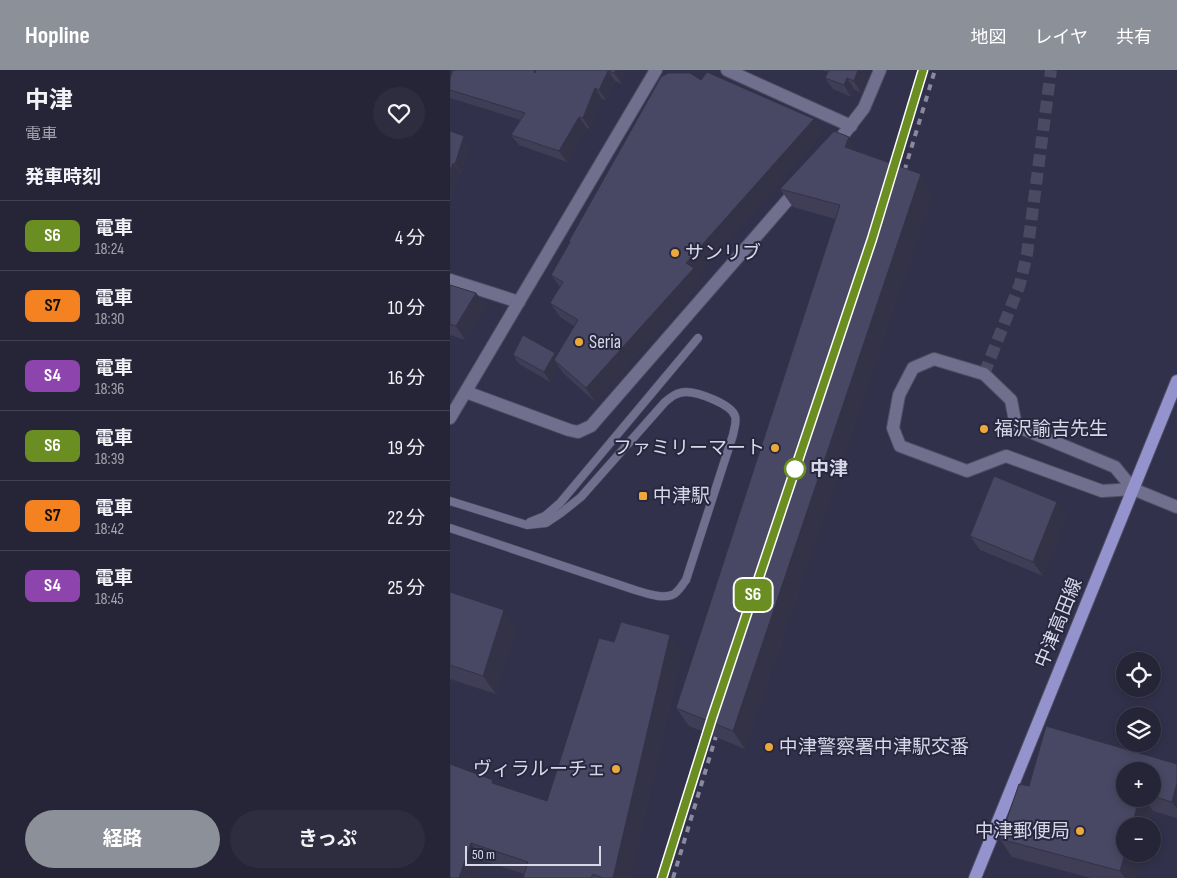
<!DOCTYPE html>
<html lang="ja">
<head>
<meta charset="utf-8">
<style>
  body { margin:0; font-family:"Sofia Sans Condensed","Noto Sans JP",sans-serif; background:#2e2d40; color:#f1f3f6; height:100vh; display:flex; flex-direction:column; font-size:19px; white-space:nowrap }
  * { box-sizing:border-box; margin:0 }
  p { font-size:16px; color:#a4a5ae }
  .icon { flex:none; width:28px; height:28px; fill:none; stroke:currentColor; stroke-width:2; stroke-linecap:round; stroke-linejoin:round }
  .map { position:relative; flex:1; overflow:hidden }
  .panel { display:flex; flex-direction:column; background:#262538; width:450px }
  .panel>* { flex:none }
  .badge { padding:0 10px; border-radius:8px; font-size:18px; line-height:32px }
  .tools { position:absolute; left:666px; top:582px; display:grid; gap:10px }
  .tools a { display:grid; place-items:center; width:45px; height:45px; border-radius:50%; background:#262538; box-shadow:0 2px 8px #0003,0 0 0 1px #424253; font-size:25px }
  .scale { position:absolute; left:15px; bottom:12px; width:136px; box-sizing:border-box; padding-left:5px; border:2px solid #d7d7e8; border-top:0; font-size:14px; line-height:18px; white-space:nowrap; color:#d7d7e8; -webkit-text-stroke:4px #282740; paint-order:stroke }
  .map>.badge { position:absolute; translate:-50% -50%; box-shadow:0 0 0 2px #fff }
  h2 { padding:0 25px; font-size:19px; line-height:45px }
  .round { display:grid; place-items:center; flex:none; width:52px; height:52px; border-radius:26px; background:#2e2d40 }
  .head { display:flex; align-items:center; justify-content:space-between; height:85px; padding:0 25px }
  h1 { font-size:24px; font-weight:700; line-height:38px }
  .primary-button { display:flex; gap:10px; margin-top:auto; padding:10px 25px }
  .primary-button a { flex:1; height:58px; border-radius:30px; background:#8c9099; color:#fff; font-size:20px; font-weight:700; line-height:58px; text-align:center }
  .primary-button a+a { background:#2e2d40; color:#f1f3f6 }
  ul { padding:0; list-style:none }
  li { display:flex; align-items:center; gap:15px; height:70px; padding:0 25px; border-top:1px solid #424253 }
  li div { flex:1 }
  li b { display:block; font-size:19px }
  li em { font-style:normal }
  li .badge { min-width:55px; font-weight:700; text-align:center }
  header { display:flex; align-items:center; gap:30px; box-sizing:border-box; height:70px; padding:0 25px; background:#8c9099; color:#fff }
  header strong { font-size:24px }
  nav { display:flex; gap:28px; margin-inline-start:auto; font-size:18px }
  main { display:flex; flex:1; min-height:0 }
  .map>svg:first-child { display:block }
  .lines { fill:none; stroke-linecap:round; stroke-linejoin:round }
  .street-tunnel { stroke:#4b4a63; stroke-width:12; stroke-dasharray:12 6; stroke-linecap:butt }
  .lane-casing { stroke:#4f4e64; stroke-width:9 }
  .street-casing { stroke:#4f4e64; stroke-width:14 }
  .secondary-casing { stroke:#4f4e64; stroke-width:14 }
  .primary-casing { stroke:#4f4e64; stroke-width:14 }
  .lane { stroke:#706f8d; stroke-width:8 }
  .street { stroke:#706f8d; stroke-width:12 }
  .secondary { stroke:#706f8d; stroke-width:12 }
  .primary { stroke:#9593cd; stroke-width:12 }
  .rail { stroke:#8a899f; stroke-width:4; stroke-dasharray:6 6; stroke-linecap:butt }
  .wall { fill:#3f3e56; fill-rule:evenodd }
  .shaded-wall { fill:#333246 }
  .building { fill:#494864; stroke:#333246 }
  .line-casing { stroke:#fff; stroke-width:11 }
  .line { stroke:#6b8e23; stroke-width:8 }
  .poi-dot { fill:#eca93a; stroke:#282740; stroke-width:2 }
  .stop-dot { fill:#fff; stroke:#6b8e23; stroke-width:2.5 }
  .labels { text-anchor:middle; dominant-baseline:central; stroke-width:4; stroke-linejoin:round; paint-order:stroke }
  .poi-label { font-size:19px; fill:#d7d7e8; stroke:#282740; text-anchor:start }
  .stop-label { font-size:19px; font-weight:bold; fill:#d7d7e8; stroke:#282740; text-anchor:start }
  .street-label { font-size:19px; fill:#d7d7e8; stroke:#282740 }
</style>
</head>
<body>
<header>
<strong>Hopline</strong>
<nav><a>地図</a><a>レイヤ</a><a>共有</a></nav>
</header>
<main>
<section class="panel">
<div class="head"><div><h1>中津</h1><p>電車</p></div><a class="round"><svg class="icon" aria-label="heart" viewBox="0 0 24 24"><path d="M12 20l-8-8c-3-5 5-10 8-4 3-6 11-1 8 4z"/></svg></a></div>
<h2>発車時刻</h2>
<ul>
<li><span class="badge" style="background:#6b8e23;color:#fff">S6</span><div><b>電車</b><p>18:24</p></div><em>4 分</em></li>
<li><span class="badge" style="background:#f58220;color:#111">S7</span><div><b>電車</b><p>18:30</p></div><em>10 分</em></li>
<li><span class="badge" style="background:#8e44ad;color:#fff">S4</span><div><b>電車</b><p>18:36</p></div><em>16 分</em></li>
<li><span class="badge" style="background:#6b8e23;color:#fff">S6</span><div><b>電車</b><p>18:39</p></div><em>19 分</em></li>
<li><span class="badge" style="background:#f58220;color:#111">S7</span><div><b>電車</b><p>18:42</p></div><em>22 分</em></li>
<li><span class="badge" style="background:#8e44ad;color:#fff">S4</span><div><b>電車</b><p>18:45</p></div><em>25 分</em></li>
</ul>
<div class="primary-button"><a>経路</a><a>きっぷ</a></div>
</section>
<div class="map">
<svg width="727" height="808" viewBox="0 0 727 808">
  <rect width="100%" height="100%" fill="#32314b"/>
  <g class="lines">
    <polyline class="street-tunnel" points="534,304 570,214 577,184 601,0"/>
    <defs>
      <g id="lane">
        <path d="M0 431 77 455 96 453 111 443 131 427 215 332C221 327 227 322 236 322 248 322 281 334 285 346 287 351 284 359 283 365L236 510C232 515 228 523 222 525 211 529 196 523 185 520L0 458"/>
        <polyline points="80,452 95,446 110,433 248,268"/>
      </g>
      <g id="street">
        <polyline points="277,0 401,56"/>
        <polyline points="383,78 414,38 430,0"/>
        <polyline points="0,210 69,232"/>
        <polyline points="16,322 119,360 128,362 141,356 349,117"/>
      </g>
      <g id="secondary">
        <polyline points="0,348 206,0"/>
        <polyline points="683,419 665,397 566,356 561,330 534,304 484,289 463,298 449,325 443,358 450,376 517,401 556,386 652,421 683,419 727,437"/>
      </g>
      <polyline id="primary" points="525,808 727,311"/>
    </defs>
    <use href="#lane" class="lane-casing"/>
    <use href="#street" class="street-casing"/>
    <use href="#secondary" class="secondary-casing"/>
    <use href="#primary" class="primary-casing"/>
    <use href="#lane" class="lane"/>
    <use href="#street" class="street"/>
    <use href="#secondary" class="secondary"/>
    <use href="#primary" class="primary"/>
    <g class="rail">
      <polyline points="441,107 473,0"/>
      <polyline points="451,112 485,0"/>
      <polyline points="212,808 261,651"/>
      <polyline points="223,808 270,653"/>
    </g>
  </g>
  <g class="wall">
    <polygon points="177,0 172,14 165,11 156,30 152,29 140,59 137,58 117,92 69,75 61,65 71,50 0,28 0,8 5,1"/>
    <polygon points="372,0 412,0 417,8 411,23 404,19 401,27 383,19 375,8 378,2"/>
    <polygon points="251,10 364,49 373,63 248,204 253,212 145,332 114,304 109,297 100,312 69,294 63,285 107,286 124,256 110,247 100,233 110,217 101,205 120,172 119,171"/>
    <polygon points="0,61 21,75 11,103 10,102 0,131"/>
    <polygon points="409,82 483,122 295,679 239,656 226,638 385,149 343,137 330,119"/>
    <polygon points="0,215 26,223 36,236 15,270 0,265"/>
    <polygon points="617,446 593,506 530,480 520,466"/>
    <polygon points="0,522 67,558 46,624 0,609"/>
    <polygon points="164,572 232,583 180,808 73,808 74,804 34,791 28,808 0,808 46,715 97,731"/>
    <path d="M727 694V748L703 741 699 756H675L686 808H641L562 787 550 769 579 716ZM702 701V729H675Z"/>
  </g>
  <g class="shaded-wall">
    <polygon points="166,0 177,0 172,14 164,3"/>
    <polygon points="407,0 412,0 417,8 411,23 404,11"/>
    <polygon points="158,1 165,11 156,30 149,20"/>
    <polygon points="397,8 404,19 401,27 394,15"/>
    <polygon points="145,18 152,29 140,59 133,48"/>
    <polygon points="129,47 137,58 117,92 109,81"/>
    <polygon points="364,49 373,63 248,204 253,212 145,332 136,318 236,193"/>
    <polygon points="14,66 21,75 11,103 5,94"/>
    <polygon points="399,67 411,85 395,77"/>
    <polygon points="3,93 10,102 0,131 0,102"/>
    <polygon points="471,104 483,122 295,679 283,661"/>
    <polygon points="26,223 36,236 15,270 6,256"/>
    <polygon points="105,283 111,293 104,290 109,297 100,312 94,302"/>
    <polygon points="607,432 617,446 593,506 583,492"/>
    <polygon points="54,540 67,558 46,624 33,606"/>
    <polygon points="220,565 232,583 180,808 163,808"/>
    <polygon points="727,713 727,739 722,732"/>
    <polygon points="689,729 695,729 703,741 699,756 682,756"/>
    <polygon points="21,773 34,791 28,808 9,808"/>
    <polygon points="675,784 692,784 686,808 675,808 670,801"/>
  </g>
  <g class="building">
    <polygon points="3,0 5,1 5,0 84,0 85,3 86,0 166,0 164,3 158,1 149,20 145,18 133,48 129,47 109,81 61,65 75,43 0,20 0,8"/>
    <polygon points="379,0 408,0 404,11 397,8 394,15 375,8"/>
    <polygon points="257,2 364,49 236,193 244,198 136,318 104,290 128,250 100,233 113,212 101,205 120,172 119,171 211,7 218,3 240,3 251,10"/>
    <polygon points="0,61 14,66 5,94 3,93 0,102"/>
    <polygon points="384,61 399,67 395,77 471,104 283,661 226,638 390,135 330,119"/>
    <polygon points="0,215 26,223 6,256 0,254"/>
    <polygon points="73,265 105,283 94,302 63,285"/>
    <polygon points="544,406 607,432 583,492 520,466"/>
    <polygon points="0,522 54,540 33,606 0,595"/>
    <polygon points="171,552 220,565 163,808 153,808 143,804 141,808 73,808 78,792 21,773 9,808 0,808 0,694 43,710 42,713 97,731 149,568 164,572"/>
    <polygon points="596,656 727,694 727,713 722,732 702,726 702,701 675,701 675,729 689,729 682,756 675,756 675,783 670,801 550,769 569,714 579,716"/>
  </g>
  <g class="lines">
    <defs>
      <polyline id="line" points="212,808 262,648 422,169 473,0"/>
    </defs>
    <use href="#line" class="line-casing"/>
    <use href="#line" class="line"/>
  </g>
  <g class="poi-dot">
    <circle cx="225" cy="183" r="5"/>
    <circle cx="129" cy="272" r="5"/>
    <circle cx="534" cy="359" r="5"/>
    <circle cx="325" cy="378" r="5"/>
    <rect x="188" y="421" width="10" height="10" rx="2.5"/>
    <circle cx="319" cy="677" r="5"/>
    <circle cx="166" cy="699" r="5"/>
    <circle cx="630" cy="761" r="5"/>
  </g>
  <circle class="stop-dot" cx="345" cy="399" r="10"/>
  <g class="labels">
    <g class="poi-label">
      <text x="235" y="183">サンリブ</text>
      <text x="139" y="272">Seria</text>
      <text x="544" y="359">福沢諭吉先生</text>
      <text x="315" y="378" text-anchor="end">ファミリーマート</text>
      <text x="203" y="426">中津駅</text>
      <text x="329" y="677">中津警察署中津駅交番</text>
      <text x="156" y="699" text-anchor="end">ヴィラルーチェ</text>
      <text x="620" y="761" text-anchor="end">中津郵便局</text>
    </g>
    <g class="stop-label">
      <text x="360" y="399">中津</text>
    </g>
    <g class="street-label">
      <text transform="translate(609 553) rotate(-68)">中津高田線</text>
    </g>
  </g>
</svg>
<div class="tools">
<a><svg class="icon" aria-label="locate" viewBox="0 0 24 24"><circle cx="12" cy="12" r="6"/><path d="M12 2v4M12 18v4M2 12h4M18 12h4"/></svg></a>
<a><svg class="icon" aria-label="layers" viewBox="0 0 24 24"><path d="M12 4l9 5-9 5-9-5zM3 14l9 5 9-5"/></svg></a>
<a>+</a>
<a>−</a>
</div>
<div class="scale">50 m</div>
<b class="badge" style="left:303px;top:525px;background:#6b8e23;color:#fff">S6</b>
</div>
</main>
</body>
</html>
